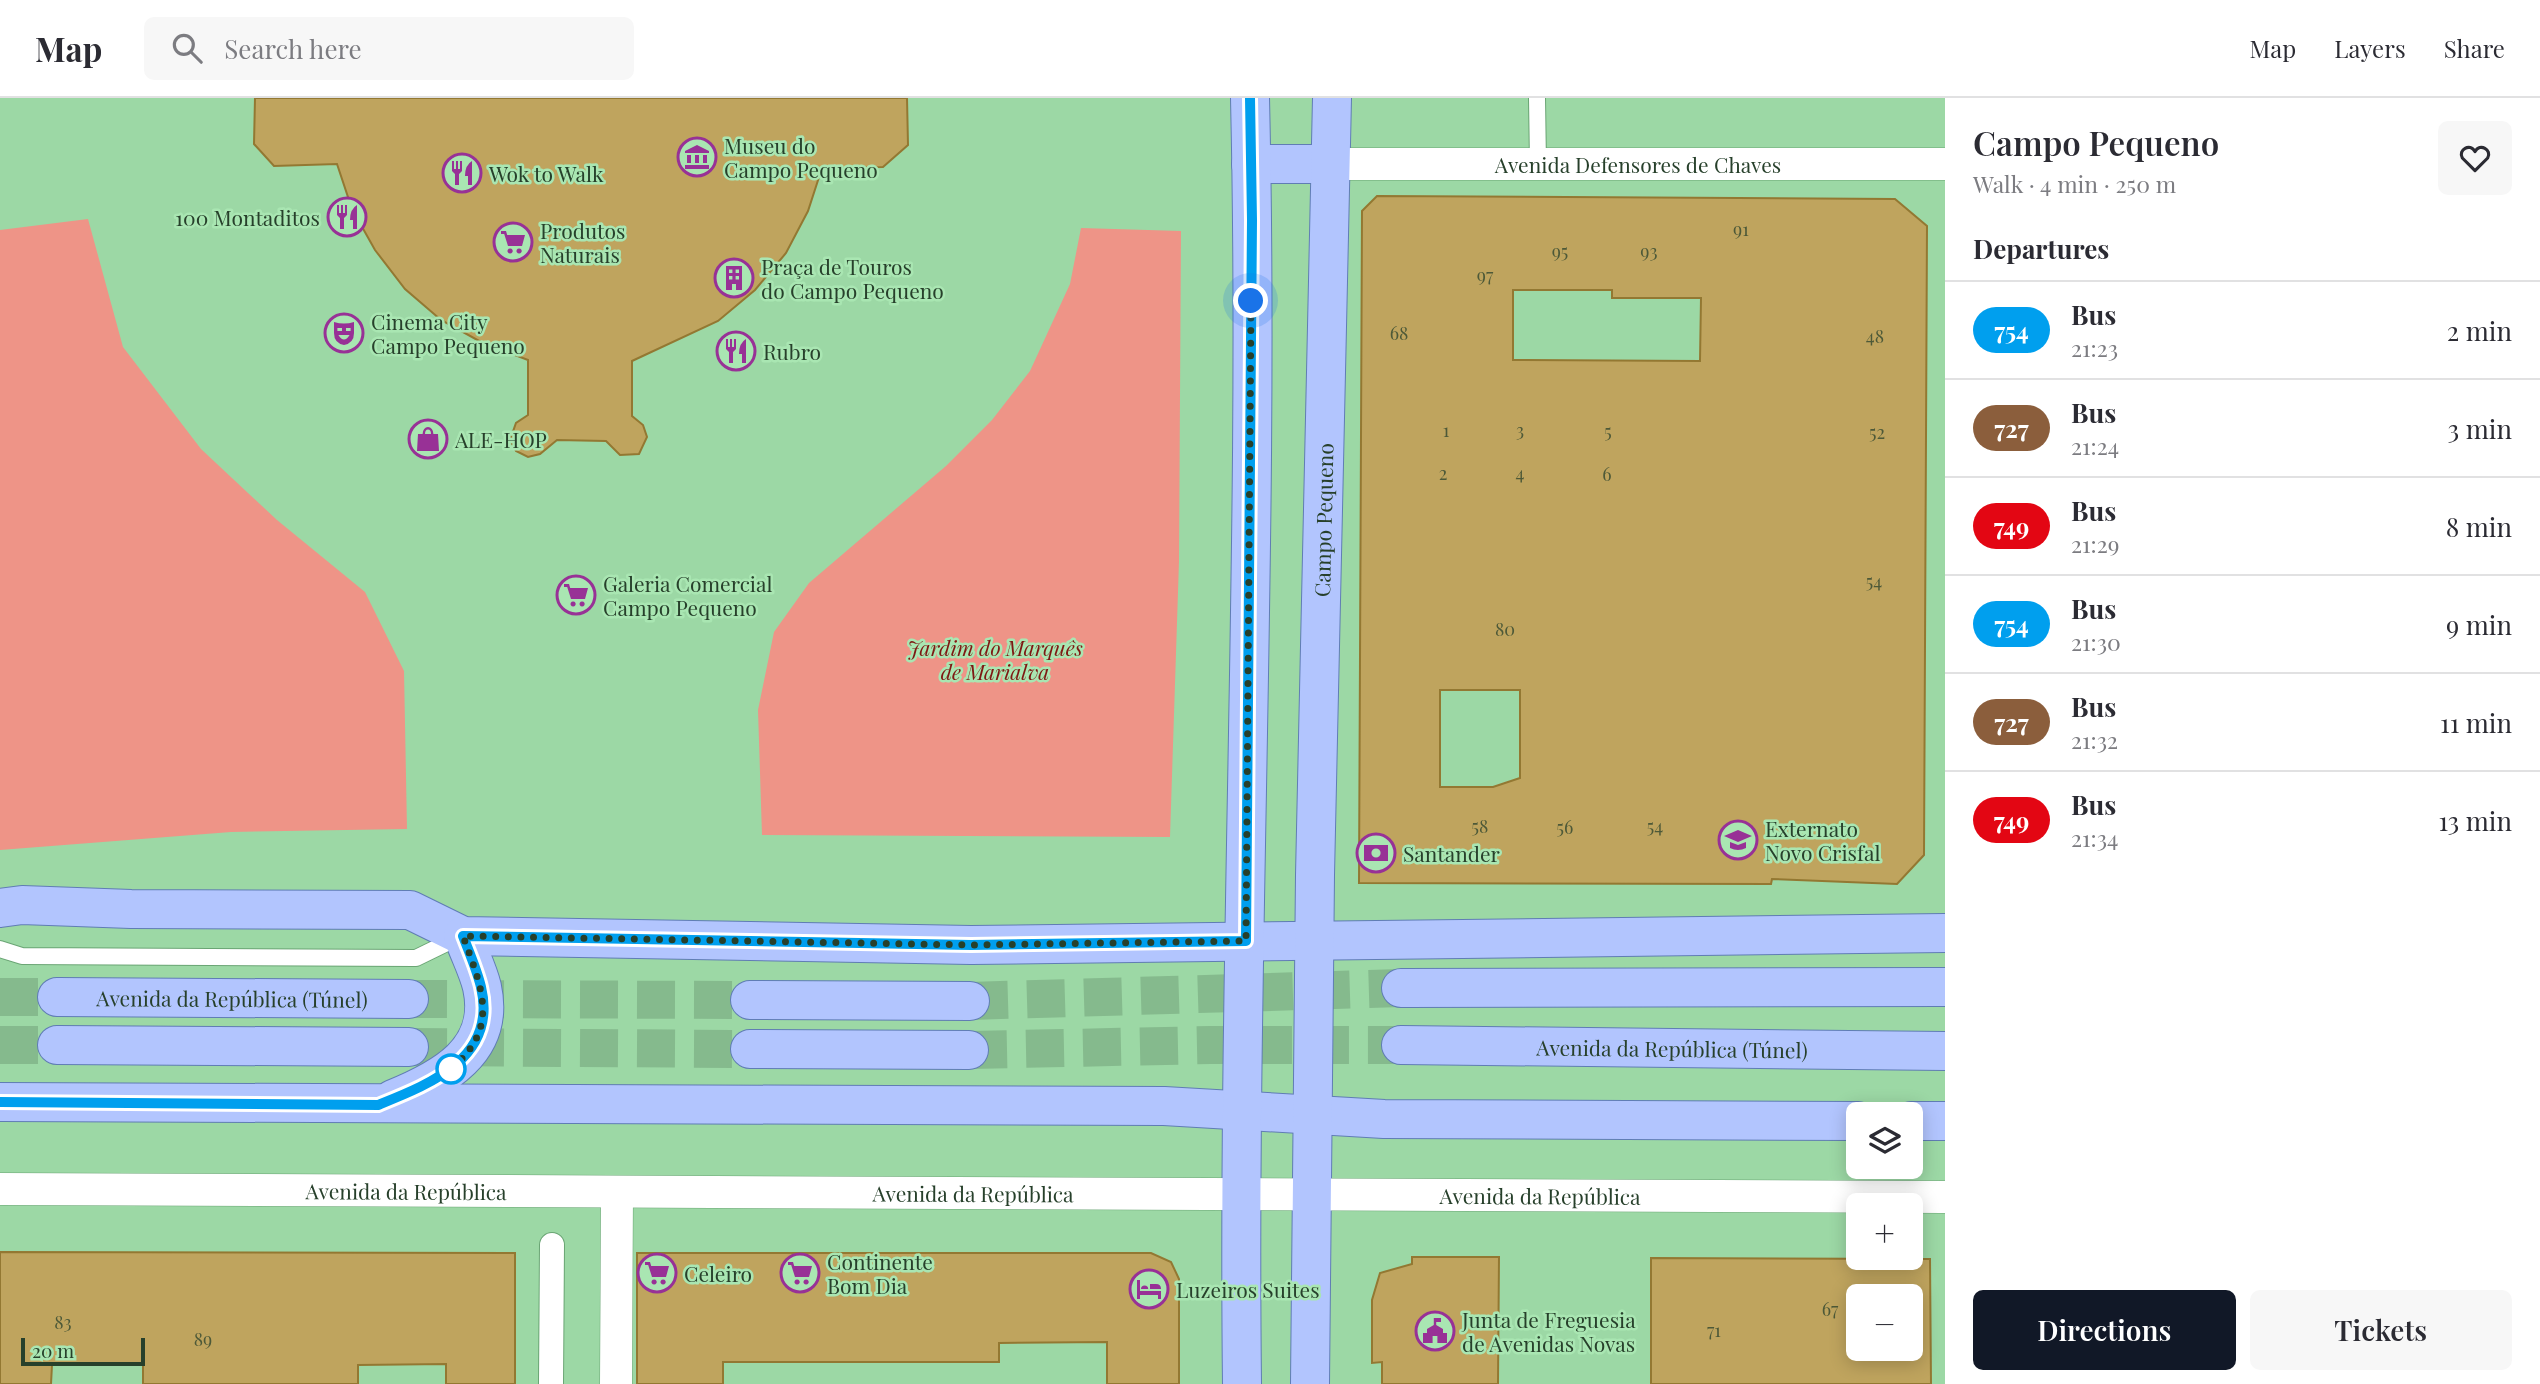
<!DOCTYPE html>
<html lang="en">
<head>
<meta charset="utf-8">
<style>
  body { margin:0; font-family:"Playfair Display",serif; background:#f7f7f7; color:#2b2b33; height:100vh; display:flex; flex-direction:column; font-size:26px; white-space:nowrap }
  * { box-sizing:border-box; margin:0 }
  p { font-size:23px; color:#7c7c81 }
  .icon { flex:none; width:38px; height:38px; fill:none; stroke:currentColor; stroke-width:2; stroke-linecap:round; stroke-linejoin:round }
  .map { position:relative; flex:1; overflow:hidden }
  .panel { display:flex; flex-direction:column; background:#fff; width:595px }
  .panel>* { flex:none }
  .badge { padding:0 14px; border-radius:23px; font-size:24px; line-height:46px }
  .controls { position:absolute; left:1846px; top:1004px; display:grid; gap:14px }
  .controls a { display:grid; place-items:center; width:77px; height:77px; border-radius:10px; background:#fff; box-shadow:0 4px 18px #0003; font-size:35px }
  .scale { position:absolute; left:21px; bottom:18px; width:124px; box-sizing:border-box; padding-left:7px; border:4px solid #27402b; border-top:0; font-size:19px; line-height:24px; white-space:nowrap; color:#27402b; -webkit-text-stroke:5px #a9e6b2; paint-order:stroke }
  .you { position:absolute; width:35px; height:35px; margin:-18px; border:5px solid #fff; border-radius:50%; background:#1a73e8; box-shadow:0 0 0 10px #1a73e833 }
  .map>.badge { position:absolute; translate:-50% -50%; box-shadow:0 0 0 4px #fff }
  h2 { padding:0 28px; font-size:26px; line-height:63px }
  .round { display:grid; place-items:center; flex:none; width:74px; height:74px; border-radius:10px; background:#f7f7f7 }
  .headline { display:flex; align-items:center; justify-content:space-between; height:119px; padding:0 28px }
  h1 { font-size:33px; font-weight:600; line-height:52px }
  .button { display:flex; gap:14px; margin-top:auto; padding:14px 28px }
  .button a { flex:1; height:80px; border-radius:10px; background:#111827; color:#fff; font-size:28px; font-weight:600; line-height:80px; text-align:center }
  .button a+a { background:#f7f7f7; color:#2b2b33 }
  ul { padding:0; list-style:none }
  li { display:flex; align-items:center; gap:21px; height:98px; padding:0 28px; border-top:2px solid #e1e1e2 }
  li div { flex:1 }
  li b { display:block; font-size:26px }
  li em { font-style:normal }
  li .badge { min-width:77px; font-weight:700; text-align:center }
  header { display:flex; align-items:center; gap:42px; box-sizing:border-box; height:98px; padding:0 35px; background:#fff; border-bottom:2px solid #e1e1e2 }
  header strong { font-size:33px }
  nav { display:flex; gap:38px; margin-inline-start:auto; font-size:24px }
  .search { width:490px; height:63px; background:#f7f7f7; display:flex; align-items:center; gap:18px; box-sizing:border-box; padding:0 24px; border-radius:10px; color:#7c7c81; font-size:26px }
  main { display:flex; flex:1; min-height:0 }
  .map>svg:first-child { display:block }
  .green { fill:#ee9487 }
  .building { fill:#bfa45e; stroke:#937832; stroke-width:2; fill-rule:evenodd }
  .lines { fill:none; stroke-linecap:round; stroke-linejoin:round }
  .primary-tunnel { stroke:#85ba8d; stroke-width:38; stroke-dasharray:38 19; stroke-linecap:butt }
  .service-casing { stroke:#6aa574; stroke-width:18 }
  .pedestrian-casing { stroke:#6aa574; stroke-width:26 }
  .minor-casing { stroke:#6aa574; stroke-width:33 }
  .primary-casing { stroke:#607db4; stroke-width:40 }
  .service { stroke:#fff; stroke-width:16 }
  .pedestrian { stroke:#fff; stroke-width:24 }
  .minor { stroke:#fff; stroke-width:32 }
  .primary { stroke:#b2c5fe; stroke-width:38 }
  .line-casing { stroke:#fff; stroke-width:16 }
  .line { stroke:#009fee; stroke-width:10 }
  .walk { stroke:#27402b; stroke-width:7; stroke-dasharray:0 12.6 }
  .stop-dot { fill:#fff; stroke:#009fee; stroke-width:3.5 }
  .labels { text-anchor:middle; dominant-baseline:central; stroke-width:5; stroke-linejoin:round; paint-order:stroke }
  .number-label { font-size:18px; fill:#4d5938 }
  .poi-label { font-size:21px; fill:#27402b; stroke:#a9e6b2; text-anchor:start }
  .street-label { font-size:21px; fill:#27402b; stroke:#a9e6b2 }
  .park-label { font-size:21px; font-style:italic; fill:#7e1813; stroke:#a9e6b2 }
</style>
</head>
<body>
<header>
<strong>Map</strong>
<div class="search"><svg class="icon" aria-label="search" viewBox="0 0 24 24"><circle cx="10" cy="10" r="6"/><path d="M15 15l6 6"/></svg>Search here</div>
<nav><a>Map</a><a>Layers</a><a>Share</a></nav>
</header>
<main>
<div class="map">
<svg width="1945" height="1286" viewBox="0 0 1945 1286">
  <rect width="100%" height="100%" fill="#9cd8a5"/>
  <g class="green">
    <polygon points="88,121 123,249 201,351 277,422 365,494 404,573 407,731 231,734 0,752 0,132"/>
    <polygon points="1081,130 1181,133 1179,463 1170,739 762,737 758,612 774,534 809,485 946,368 992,322 1030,273 1070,186"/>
  </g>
  <g class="building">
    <polygon points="255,0 907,0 908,47 883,69 822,70 808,113 786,155 755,192 718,223 632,263 632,318 643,327 647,339 639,356 620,357 606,343 557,342 540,356 528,359 516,353 510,342 516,325 528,317 528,262 481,244 441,222 405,191 375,152 352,111 337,66 274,68 254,46"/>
    <path d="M1377 98 1895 101 1927 128 1924 757 1897 786 1772 781 1771 786 1359 785 1362 113ZM1513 192H1612V200H1701L1700 263 1513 262ZM1440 592H1520V680L1493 689H1440Z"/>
    <polygon points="0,1154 515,1155 515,1286 446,1286 446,1266 358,1267 358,1286 143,1286 143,1267 52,1267 51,1286 0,1286"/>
    <polygon points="637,1155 1151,1155 1171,1164 1179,1181 1179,1286 1107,1286 1107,1244 999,1245 999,1264 723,1264 723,1286 637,1286"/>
    <polygon points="1412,1159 1499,1159 1498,1286 1382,1286 1382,1264 1372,1265 1372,1202 1380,1175 1412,1166"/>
    <path d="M1651 1160 1930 1161 1931 1286H1651ZM1858 1199H1911V1251H1858Z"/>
  </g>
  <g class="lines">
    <g class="primary-tunnel">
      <polyline points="0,899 57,899"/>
      <polyline points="409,901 750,902"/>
      <polyline points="970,903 1401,890"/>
      <polyline points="0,947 57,947"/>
      <polyline points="409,949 750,951"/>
      <polyline points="969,952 1210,947 1401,947"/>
    </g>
    <defs>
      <g id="service">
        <polyline points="1537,0 1538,66"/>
        <polyline points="0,851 22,858 416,860 457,840"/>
      </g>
      <polyline id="pedestrian" points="551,1286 552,1147"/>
      <g id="minor">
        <path id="s1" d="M1330 66H1945"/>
        <path id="s2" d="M0 1091 1945 1099"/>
        <polyline points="616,1286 617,1095"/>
      </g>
      <g id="primary">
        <polyline points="1251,66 1330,66"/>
        <polyline points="0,810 22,807 131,811 410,812 463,838 971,847 1945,835"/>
        <polyline points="1401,890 1945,889"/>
        <path id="s3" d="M57 899 409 901"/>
        <polyline points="750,902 970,903"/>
        <polyline points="57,947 409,949"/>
        <path id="s4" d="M1401 947 1945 953"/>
        <polyline points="750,951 969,952"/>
        <path d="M393 1001C442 981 496 953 482 889 478 872 469 855 463 838"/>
        <polyline points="0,1004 1164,1008 1384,1021 1858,1023"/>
        <polyline points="1911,1023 1945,1023"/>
        <path d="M1242 1286C1237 857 1260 429 1250 0"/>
        <path id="s5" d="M1310 1286 1315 777 1332 0"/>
      </g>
    </defs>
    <use href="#service" class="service-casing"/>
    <use href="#pedestrian" class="pedestrian-casing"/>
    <use href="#minor" class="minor-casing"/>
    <use href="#primary" class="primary-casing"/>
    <use href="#service" class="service"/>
    <use href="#pedestrian" class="pedestrian"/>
    <use href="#minor" class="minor"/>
    <use href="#primary" class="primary"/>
  </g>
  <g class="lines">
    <defs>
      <path id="line" d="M0 1004 378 1007C430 986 498 960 481 889 477 872 469 854 463 838L971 847 1246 843 1252 122 1250 0"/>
    </defs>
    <use href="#line" class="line-casing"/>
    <use href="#line" class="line"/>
    <path class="walk" d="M451 971 447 974C501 932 483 893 463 838L971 847 1246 843 1251 203"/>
  </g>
  <defs>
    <symbol id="museum-ring" viewBox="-11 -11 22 22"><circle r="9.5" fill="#a9e6b2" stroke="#983196" stroke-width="1.5"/><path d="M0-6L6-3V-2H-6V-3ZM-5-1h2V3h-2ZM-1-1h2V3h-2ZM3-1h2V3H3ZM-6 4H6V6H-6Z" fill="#983196"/></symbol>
    <symbol id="restaurant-ring" viewBox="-11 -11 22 22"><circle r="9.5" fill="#a9e6b2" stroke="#983196" stroke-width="1.5"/><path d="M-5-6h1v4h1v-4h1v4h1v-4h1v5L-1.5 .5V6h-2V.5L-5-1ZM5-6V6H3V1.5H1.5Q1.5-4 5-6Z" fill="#983196"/></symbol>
    <symbol id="supermarket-ring" viewBox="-11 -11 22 22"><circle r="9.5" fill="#a9e6b2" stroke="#983196" stroke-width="1.5"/><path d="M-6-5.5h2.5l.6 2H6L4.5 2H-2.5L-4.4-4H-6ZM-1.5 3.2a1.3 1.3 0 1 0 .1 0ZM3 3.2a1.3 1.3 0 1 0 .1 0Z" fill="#983196"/></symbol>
    <symbol id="building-ring" viewBox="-11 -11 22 22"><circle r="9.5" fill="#a9e6b2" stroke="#983196" stroke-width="1.5"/><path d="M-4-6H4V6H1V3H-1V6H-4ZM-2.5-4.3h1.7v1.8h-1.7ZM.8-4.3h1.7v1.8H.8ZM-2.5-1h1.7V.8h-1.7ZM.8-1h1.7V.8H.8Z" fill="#983196"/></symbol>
    <symbol id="theatre-ring" viewBox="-11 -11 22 22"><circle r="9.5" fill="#a9e6b2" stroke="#983196" stroke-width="1.5"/><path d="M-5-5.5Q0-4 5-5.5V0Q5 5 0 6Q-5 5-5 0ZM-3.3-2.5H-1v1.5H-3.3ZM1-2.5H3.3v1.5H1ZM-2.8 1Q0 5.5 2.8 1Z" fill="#983196"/></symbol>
    <symbol id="shop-ring" viewBox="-11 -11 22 22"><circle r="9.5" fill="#a9e6b2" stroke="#983196" stroke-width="1.5"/><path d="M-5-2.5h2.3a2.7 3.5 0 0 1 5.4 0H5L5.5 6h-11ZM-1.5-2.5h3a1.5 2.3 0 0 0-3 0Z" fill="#983196"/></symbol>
    <symbol id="school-ring" viewBox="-11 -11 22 22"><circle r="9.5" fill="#a9e6b2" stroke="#983196" stroke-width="1.5"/><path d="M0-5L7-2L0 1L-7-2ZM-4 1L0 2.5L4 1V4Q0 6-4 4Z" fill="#983196"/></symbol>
    <symbol id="bank-ring" viewBox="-11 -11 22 22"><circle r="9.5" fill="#a9e6b2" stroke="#983196" stroke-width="1.5"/><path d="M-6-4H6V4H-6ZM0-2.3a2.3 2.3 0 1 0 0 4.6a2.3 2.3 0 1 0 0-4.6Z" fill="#983196"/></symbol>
    <symbol id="hotel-ring" viewBox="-11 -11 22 22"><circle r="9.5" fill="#a9e6b2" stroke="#983196" stroke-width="1.5"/><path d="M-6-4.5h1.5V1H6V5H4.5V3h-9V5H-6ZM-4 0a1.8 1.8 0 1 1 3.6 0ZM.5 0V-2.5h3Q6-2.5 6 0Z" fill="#983196"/></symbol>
    <symbol id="civic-ring" viewBox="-11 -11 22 22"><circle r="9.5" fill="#a9e6b2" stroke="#983196" stroke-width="1.5"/><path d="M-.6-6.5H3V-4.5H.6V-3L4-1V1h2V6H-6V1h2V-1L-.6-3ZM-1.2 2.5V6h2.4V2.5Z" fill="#983196"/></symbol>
  </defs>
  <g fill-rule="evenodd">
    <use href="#museum-ring" x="675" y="37" width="44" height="44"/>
    <use href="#restaurant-ring" x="440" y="53" width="44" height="44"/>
    <use href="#restaurant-ring" x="325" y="97" width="44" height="44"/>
    <use href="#supermarket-ring" x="491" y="122" width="44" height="44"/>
    <use href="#building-ring" x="712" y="158" width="44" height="44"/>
    <use href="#theatre-ring" x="322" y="213" width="44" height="44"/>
    <use href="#restaurant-ring" x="714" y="231" width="44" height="44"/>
    <use href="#shop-ring" x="406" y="319" width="44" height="44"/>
    <use href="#supermarket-ring" x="554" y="475" width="44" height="44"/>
    <use href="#school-ring" x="1716" y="720" width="44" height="44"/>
    <use href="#bank-ring" x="1354" y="733" width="44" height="44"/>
    <use href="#supermarket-ring" x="635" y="1153" width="44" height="44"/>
    <use href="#supermarket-ring" x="778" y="1153" width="44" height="44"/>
    <use href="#hotel-ring" x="1127" y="1169" width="44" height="44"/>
    <use href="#civic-ring" x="1413" y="1211" width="44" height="44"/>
  </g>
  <circle class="stop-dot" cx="451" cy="971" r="14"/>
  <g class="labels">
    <g class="number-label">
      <text x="1741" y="131">91</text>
      <text x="1560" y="153">95</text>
      <text x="1649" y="153">93</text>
      <text x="1485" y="177">97</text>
      <text x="1399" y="235">68</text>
      <text x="1875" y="238">48</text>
      <text x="1446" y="332">1</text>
      <text x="1520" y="332">3</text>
      <text x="1608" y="333">5</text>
      <text x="1877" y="334">52</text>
      <text x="1443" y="375">2</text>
      <text x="1520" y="375">4</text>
      <text x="1607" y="376">6</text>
      <text x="1874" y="483">54</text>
      <text x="1505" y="531">80</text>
      <text x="1480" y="728">58</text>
      <text x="1655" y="728">54</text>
      <text x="1565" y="729">56</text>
      <text x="1830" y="1211">67</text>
      <text x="63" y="1224">83</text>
      <text x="1714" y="1232">71</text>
      <text x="203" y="1241">89</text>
    </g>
    <g class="poi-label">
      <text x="724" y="47">Museu do<tspan x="724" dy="24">Campo Pequeno</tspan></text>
      <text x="489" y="75">Wok to Walk</text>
      <text x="320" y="119" text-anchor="end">100 Montaditos</text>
      <text x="540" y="132">Produtos<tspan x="540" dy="24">Naturais</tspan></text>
      <text x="761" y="168">Praça de Touros<tspan x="761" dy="24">do Campo Pequeno</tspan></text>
      <text x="371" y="223">Cinema City<tspan x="371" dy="24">Campo Pequeno</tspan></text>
      <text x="763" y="253">Rubro</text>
      <text x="455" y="341">ALE-HOP</text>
      <text x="603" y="485">Galeria Comercial<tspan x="603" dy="24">Campo Pequeno</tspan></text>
      <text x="1765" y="730">Externato<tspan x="1765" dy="24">Novo Crisfal</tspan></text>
      <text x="1403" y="755">Santander</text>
      <text x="827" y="1163">Continente<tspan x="827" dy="24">Bom Dia</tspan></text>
      <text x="684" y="1175">Celeiro</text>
      <text x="1176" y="1191">Luzeiros Suites</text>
      <text x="1462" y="1221">Junta de Freguesia<tspan x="1462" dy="24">de Avenidas Novas</tspan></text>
    </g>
    <g class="street-label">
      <text stroke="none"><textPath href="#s1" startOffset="308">Avenida Defensores de Chaves</textPath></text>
      <text stroke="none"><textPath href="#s5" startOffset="864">Campo Pequeno</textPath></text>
      <text stroke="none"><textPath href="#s3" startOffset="175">Avenida da República (Túnel)</textPath></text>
      <text stroke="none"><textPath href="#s4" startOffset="271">Avenida da República (Túnel)</textPath></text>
      <text stroke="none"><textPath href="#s2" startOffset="406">Avenida da República</textPath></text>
      <text stroke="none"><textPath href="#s2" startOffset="973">Avenida da República</textPath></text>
      <text stroke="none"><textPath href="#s2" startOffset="1540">Avenida da República</textPath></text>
    </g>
    <g class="park-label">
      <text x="995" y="549">Jardim do Marquês<tspan x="995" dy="24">de Marialva</tspan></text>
    </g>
  </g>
</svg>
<div class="controls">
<a><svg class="icon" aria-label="layers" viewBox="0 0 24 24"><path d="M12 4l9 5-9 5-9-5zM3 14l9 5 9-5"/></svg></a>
<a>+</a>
<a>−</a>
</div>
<div class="scale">20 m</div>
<div class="you" style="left:1251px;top:203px"></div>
</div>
<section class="panel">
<div class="headline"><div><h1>Campo Pequeno</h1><p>Walk · 4 min · 250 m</p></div><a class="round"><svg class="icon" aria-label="heart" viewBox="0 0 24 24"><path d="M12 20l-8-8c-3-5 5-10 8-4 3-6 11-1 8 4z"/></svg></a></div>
<h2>Departures</h2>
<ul>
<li><span class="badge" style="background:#009fee;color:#fff">754</span><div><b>Bus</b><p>21:23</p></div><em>2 min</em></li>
<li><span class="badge" style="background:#8b5e3c;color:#fff">727</span><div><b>Bus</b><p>21:24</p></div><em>3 min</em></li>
<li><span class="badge" style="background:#e30613;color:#fff">749</span><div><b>Bus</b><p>21:29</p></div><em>8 min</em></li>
<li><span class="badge" style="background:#009fee;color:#fff">754</span><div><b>Bus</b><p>21:30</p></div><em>9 min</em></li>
<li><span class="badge" style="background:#8b5e3c;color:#fff">727</span><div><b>Bus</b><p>21:32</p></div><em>11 min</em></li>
<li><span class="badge" style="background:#e30613;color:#fff">749</span><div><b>Bus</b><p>21:34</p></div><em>13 min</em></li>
</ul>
<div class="button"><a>Directions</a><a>Tickets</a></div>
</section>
</main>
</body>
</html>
